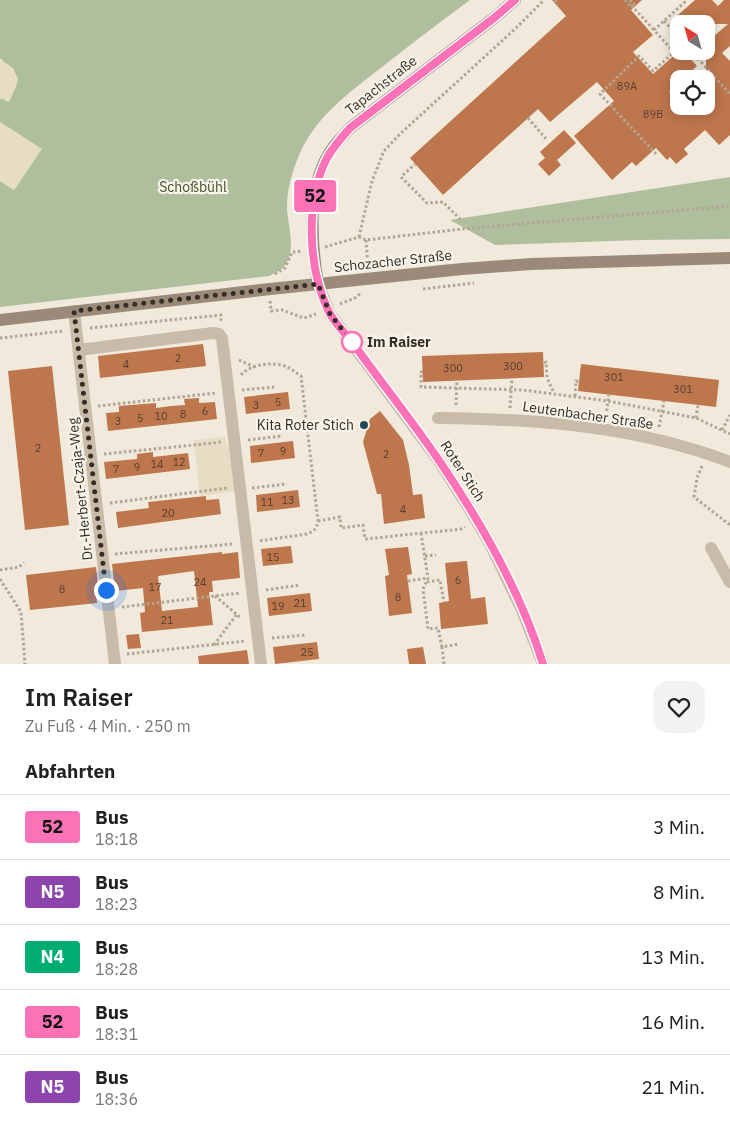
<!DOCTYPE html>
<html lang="de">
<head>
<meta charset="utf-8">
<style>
  body { margin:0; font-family:"IBM Plex Sans",sans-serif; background:#f2f2f2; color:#222; height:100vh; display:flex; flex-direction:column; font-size:19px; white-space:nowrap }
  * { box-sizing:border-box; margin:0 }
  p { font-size:16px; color:#767676 }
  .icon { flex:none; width:28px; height:28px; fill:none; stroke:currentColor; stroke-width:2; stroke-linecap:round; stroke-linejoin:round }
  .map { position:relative; height:664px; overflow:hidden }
  .drawer { display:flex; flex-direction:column; background:#fff; flex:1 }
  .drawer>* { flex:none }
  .badge { padding:0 10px; border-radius:4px; font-size:18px; line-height:32px }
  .needle { width:32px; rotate:323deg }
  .buttons { position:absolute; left:670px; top:15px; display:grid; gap:10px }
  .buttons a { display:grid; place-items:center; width:45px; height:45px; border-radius:10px; background:#fff; box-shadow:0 2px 12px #0003; font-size:25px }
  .you { position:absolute; width:25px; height:25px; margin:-12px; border:4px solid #fff; border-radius:50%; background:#1a73e8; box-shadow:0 0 0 8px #1a73e833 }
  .map>.badge { position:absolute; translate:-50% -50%; box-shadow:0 0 0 2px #fff }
  h2 { padding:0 25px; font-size:19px; line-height:45px }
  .round { display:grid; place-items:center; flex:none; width:52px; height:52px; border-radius:15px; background:#f2f2f2 }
  .overview { display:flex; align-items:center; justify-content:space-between; height:85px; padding:0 25px }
  h1 { font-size:24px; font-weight:600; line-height:38px }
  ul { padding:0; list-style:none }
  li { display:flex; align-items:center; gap:15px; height:65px; padding:0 25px; border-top:1px solid #e0e0e0 }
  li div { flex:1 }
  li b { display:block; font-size:19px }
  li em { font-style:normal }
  li .badge { min-width:55px; font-weight:700; text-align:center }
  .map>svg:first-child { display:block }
  .green { fill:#afbe9d }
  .plaza { fill:#e7dcc4 }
  .building { fill:#be764d; fill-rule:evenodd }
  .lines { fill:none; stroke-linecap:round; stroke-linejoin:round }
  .path { stroke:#b3a593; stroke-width:3; stroke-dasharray:2.5 2.5; stroke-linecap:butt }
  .minor { stroke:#c8bba9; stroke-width:12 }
  .tertiary { stroke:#c8bba9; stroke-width:12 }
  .secondary { stroke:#9b8a7a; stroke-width:12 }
  .line-casing { stroke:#fff; stroke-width:11 }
  .line { stroke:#fc72b6; stroke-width:8 }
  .walk { stroke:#352e28; stroke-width:5; stroke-dasharray:0 9 }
  .stop-dot { fill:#fff; stroke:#fc72b6; stroke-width:2.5 }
  .poi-dot { fill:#214a54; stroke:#f8f3e8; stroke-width:2 }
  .labels { text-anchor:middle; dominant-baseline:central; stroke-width:4.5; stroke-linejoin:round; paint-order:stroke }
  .number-label { font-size:11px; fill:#574031 }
  .street-label { font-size:14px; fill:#352e28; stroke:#f8f3e8 }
  .park-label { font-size:14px; fill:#40522e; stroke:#f8f3e8 }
  .stop-label { font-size:14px; font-weight:bold; fill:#352e28; stroke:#f8f3e8; text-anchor:start }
  .poi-label { font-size:14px; fill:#352e28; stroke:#f8f3e8; text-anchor:end }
</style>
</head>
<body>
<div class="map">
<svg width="730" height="664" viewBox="0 0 730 664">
  <rect width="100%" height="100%" fill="#f0e9dc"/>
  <g class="green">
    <path d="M0 0H470C440 22 411 44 382 67 349 93 314 117 298 158 292 172 287 190 287 206 287 224 297 249 285 265 282 270 275 273 269 276L0 307V181L14 190 41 149 0 122V100L1 98 9 102 2 59H0Z"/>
    <polygon points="730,177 730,239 640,240 495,245 450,220"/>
  </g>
  <g class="plaza">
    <polygon points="0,59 13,68 18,79 16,87 9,102 1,98 0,100"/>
    <polygon points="0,122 42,149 14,190 0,181"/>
    <polygon points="225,437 227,446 232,447 237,491 200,496 194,440"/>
  </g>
  <g class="building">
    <polygon points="552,0 642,0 631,10 653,35 633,52 653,74 679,51 683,51 697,66 683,79 679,79 679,82 669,91 679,102 679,106 706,106 706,43 728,24 687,24 678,15 695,0 712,0 718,6 724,0 730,0 730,46 722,53 730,61 730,135 719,145 705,130 684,149 688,154 676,164 670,157 667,160 656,148 636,166 632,162 612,180 574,136 614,101 597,82 550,122 538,109 443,195 410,158 566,16"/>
    <polygon points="564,130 576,143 557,160 561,165 549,176 538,164 545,158 540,152"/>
    <polygon points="203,344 206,366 100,378 98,356"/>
    <polygon points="543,352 544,377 423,382 422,356"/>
    <polygon points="581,364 719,380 716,407 578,391"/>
    <polygon points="52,366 69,525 25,530 8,371"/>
    <polygon points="288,392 290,409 246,414 244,397"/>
    <polygon points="199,398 199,403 215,402 217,419 108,431 106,413 119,412 119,406 156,403 156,408 171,406 185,405 184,399"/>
    <polygon points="380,411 403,440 409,465 413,495 422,494 425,518 384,524 381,494 377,494 363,442 370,419"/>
    <polygon points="293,441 295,458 251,463 250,446"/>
    <polygon points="153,452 153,457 188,453 190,469 106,479 104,462 137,459 137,454"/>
    <polygon points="298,490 300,507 257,512 256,495"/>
    <polygon points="206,496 206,500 219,499 221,514 118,528 116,512 149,508 148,502"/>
    <polygon points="291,546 293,563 263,566 261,549"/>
    <polygon points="408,547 412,574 407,575 412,613 389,616 385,576 389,575 385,549"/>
    <path d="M222 552V554L238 552 240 578 212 581 213 592H209L213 625 142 632 140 613 145 612 143 588 115 591 112 564ZM194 571 198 607 162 611 158 576Z"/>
    <polygon points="467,561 471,599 485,597 488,624 441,629 439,603 449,601 445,563"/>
    <polygon points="96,567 99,592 96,593 97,603 30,610 26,575"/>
    <polygon points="310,593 312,611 269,616 267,598"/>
    <polygon points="139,634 141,648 128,649 126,635"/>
    <polygon points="317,642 319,659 275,664 273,647"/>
    <polygon points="423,647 426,664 409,664 407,649"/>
    <polygon points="247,650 249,664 199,664 198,656"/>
  </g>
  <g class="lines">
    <g class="path">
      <polyline points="555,0 558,5"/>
      <polyline points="625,0 631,7 632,6 654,30"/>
      <polyline points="630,0 634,4 632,6"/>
      <polyline points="664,21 679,37"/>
      <polyline points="691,51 730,94"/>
      <polyline points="528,118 547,140"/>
      <polyline points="656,154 600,94 639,56 653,71 674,52 654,30 687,0"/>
      <polyline points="403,175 415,164"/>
      <polyline points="401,177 427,203 443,202 462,221"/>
      <polyline points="359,237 372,181 384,151 400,134 515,29 544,0"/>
      <polyline points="366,240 368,267"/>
      <polyline points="325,247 359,237 366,240 462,229 730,206"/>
      <polyline points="275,274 285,268 292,252 302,251"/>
      <polyline points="423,289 474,283"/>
      <polyline points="270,301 271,311 282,310 304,318 316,314"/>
      <polyline points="340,304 355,298 361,293"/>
      <polyline points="90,328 221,315 221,321"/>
      <polyline points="0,338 64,331"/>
      <polyline points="239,360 255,367"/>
      <polyline points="544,363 546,362 547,378 554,393"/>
      <polyline points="423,372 421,372 421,387 523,390 608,401 696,418 730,434"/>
      <path d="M241 375C250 364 275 361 287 367 292 369 296 373 301 376L318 521C317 529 314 531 307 534L259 541"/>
      <polyline points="242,390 274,387"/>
      <polyline points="575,396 576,381 579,382"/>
      <polyline points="456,405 457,381"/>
      <polyline points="98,406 216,393"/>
      <polyline points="510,408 512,378"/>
      <polyline points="606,416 609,394"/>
      <polyline points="696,418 698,405"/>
      <polyline points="659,427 664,401"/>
      <polyline points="722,430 730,415"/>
      <polyline points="248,440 281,436"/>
      <polyline points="104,454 222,442"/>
      <polyline points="702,466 697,478 694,497 730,525"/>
      <polyline points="252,488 287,484"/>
      <polyline points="110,503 227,488"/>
      <polyline points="318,521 340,517 341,528 363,525 365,539 461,529 465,527"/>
      <polyline points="421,533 428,578 423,589 428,629 438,628 442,647"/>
      <polyline points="115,554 233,544"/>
      <polyline points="425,556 436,555"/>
      <polyline points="0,570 19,567 24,563"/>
      <polyline points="0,579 21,612 25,664"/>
      <polyline points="408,581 428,578"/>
      <polyline points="427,582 440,580 444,602"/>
      <polyline points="266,590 300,585"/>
      <polyline points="215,596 241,618"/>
      <polyline points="122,607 240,593"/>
      <polyline points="272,638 306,635"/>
      <polyline points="214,645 237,614"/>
      <polyline points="127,654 245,641"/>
      <polyline points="444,664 442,647 459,644"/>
    </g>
    <g class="minor">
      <polyline points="74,311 115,664"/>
      <polyline points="79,350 213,333 219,334 222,338 261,664"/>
      <path d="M438 418C536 419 637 426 730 462"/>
      <polyline points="711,548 730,582"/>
    </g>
    <polyline class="tertiary" points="318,284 330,314 439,461 472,513 489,542 522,610 543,664"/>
    <g class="secondary">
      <path d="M318 284C311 241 306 183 334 146 339 140 345 134 350 128L494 18 515 0"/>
      <polyline points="0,320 270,289 462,269 531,264 730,258"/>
    </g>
  </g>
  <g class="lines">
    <defs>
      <path id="line" d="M515 0 494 18 350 128C341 138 333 147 327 158 305 201 308 267 328 310 334 323 346 334 355 346 383 385 413 422 440 462 482 524 521 592 543 664"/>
    </defs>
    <use href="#line" class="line-casing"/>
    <use href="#line" class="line"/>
    <polyline class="walk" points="106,590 74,311 318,284 330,314 352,342"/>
  </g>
  <circle class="stop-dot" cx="352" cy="342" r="10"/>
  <circle class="poi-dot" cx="364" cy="425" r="5"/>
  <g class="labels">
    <g class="number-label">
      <text x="627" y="86">89A</text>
      <text x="653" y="114">89B</text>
      <text x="178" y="358">2</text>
      <text x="126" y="364">4</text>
      <text x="513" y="366">300</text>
      <text x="453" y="368">300</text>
      <text x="614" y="377">301</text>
      <text x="683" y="389">301</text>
      <text x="278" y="402">5</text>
      <text x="256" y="405">3</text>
      <text x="205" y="411">6</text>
      <text x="183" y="414">8</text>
      <text x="161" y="416">10</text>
      <text x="140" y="418">5</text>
      <text x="118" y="421">3</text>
      <text x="38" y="448">2</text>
      <text x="283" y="451">9</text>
      <text x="261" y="453">7</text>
      <text x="386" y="454">2</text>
      <text x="179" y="462">12</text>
      <text x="157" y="464">14</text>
      <text x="137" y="467">9</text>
      <text x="116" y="469">7</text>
      <text x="288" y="500">13</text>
      <text x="267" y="502">11</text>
      <text x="403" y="509">4</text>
      <text x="168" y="513">20</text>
      <text x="273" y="557">15</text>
      <text x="458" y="580">6</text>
      <text x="200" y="582">24</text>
      <text x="155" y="587">17</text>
      <text x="62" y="589">8</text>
      <text x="398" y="597">8</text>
      <text x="300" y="603">21</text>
      <text x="278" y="606">19</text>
      <text x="167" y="620">21</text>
      <text x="307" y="652">25</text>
    </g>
    <g class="street-label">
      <text transform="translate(381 85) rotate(-38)">Tapachstraße</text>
      <text transform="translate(393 261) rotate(-6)">Schozacher Straße</text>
      <text transform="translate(588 415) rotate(8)">Leutenbacher Straße</text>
      <text transform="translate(463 471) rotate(57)">Roter Stich</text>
      <text transform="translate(80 489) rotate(-96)">Dr.-Herbert-Czaja-Weg</text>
    </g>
    <g class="park-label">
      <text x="193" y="187">Schoßbühl</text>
    </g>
    <g class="stop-label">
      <text x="367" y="342">Im Raiser</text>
    </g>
    <g class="poi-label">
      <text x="354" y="425">Kita Roter Stich</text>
    </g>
  </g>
</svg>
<div class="buttons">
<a><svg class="needle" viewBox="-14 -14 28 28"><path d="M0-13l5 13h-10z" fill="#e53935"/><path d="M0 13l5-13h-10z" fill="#767676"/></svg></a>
<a><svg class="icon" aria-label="locate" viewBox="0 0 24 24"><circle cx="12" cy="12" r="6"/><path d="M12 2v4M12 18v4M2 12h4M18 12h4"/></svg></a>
</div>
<div class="you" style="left:106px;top:590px"></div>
<b class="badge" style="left:315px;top:196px;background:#fc72b6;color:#111">52</b>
</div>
<section class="drawer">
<div class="overview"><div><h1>Im Raiser</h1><p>Zu Fuß · 4 Min. · 250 m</p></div><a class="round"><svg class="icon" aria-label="heart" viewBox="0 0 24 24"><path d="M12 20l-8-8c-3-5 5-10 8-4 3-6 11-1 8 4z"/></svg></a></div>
<h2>Abfahrten</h2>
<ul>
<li><span class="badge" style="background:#fc72b6;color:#111">52</span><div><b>Bus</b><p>18:18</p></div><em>3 Min.</em></li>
<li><span class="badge" style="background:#8e44ad;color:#fff">N5</span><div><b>Bus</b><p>18:23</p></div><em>8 Min.</em></li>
<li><span class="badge" style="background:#00ad70;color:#fff">N4</span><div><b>Bus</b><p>18:28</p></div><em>13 Min.</em></li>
<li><span class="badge" style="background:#fc72b6;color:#111">52</span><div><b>Bus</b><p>18:31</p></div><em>16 Min.</em></li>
<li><span class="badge" style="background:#8e44ad;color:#fff">N5</span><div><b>Bus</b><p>18:36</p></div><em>21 Min.</em></li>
</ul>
</section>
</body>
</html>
